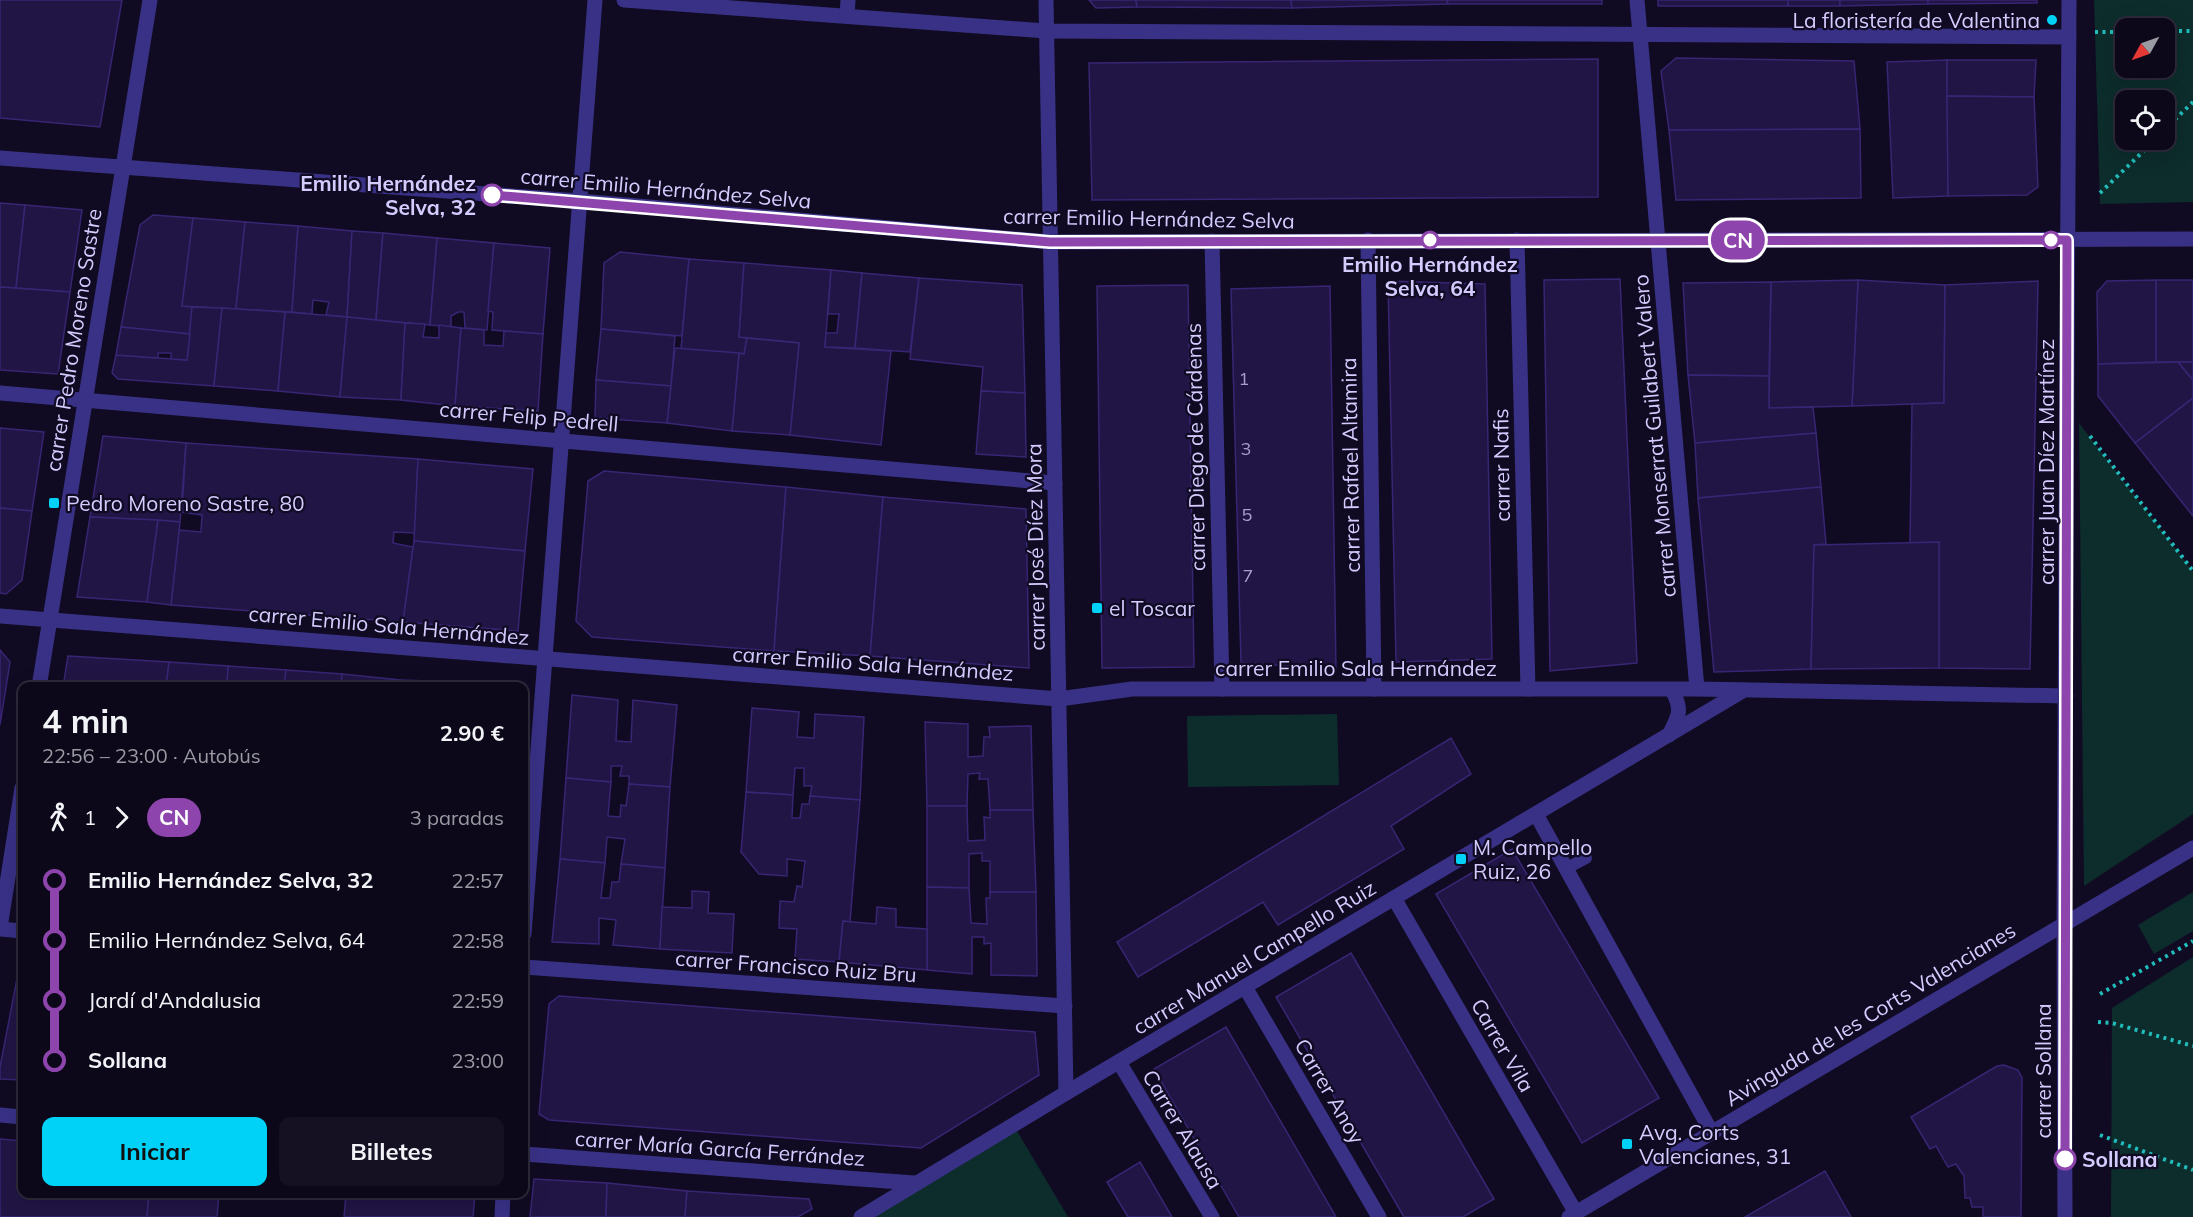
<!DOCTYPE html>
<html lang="es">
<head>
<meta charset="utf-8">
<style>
  body { margin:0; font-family:Mulish,sans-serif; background:#151123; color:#f1f3f6; height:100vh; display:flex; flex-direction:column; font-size:22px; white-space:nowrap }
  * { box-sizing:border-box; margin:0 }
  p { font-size:20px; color:#9a9aa2 }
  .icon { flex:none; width:33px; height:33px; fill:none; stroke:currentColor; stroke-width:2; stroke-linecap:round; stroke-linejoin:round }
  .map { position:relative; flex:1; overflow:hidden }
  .sheet { position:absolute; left:18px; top:682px; width:510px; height:516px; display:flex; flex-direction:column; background:#0c081a; border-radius:12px; box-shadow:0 6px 24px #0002,0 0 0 2px #2c2939 }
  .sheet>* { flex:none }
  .badge { padding:0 12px; border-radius:20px; font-size:21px; line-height:39px }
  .needle { width:39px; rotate:230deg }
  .fabs { position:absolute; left:2115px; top:18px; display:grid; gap:12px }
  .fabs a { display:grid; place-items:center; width:60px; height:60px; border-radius:12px; background:#0c081a; box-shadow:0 6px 24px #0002,0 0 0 2px #2c2939; font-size:30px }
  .map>.badge { position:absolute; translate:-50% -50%; box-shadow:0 0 0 3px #fff }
  .legs { display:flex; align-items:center; gap:9px; height:66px; padding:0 24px; font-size:20px }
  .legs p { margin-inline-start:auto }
  .overview { display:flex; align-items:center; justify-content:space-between; height:102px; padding:0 24px }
  h1 { font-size:33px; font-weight:700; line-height:45px }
  .button { display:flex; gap:12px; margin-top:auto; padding:12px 24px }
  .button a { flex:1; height:69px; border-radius:12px; background:#00d2f7; color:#111; font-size:24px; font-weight:700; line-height:69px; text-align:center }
  .button a+a { background:#151123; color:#f1f3f6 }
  ul { padding:0 24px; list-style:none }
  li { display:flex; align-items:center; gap:21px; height:60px; font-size:22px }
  li i { display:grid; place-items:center; width:9px; height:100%; margin:0 8px; background:currentColor }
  li i::after { content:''; width:15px; height:15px; margin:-8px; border:4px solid; border-radius:50%; background:#0c081a }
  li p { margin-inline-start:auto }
  li:first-child i { background:linear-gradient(#0000 50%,currentColor 0) }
  li:last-child i { background:linear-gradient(currentColor 50%,#0000 0) }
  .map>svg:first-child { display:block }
  .green { fill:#0d2c2c; fill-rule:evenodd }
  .building { fill:#211545; stroke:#382573; stroke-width:1.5 }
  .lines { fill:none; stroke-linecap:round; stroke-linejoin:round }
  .path { stroke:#21bdbc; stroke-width:4; stroke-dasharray:3 4.5; stroke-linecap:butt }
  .lane { stroke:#393186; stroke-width:12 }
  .street { stroke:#393186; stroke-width:15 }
  .line-1-casing { stroke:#fff; stroke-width:14 }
  .line-1 { stroke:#8e44ad; stroke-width:9 }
  .poi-dot { fill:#00d2f7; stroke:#100b22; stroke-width:2 }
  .stop-1-dot { fill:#fff; stroke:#8e44ad; stroke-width:3 }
  .labels { text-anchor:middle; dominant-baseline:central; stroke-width:4.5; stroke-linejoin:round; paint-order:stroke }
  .number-label { font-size:18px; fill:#a79ed0 }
  .poi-label { font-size:21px; fill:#d4ccff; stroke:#100b22; text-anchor:start }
  .stop-label { font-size:21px; font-weight:bold; fill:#d4ccff; stroke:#100b22; text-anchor:end }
  .street-label { font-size:21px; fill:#d4ccff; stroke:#100b22 }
</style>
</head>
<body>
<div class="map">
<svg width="2193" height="1217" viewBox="0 0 2193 1217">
  <rect width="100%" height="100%" fill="#100b22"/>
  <g class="green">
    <path d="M2094 0H2193V202L2100 204ZM2164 28V68H2126V28ZM2164 100V140H2126V100Z"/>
    <polygon points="2079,423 2193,571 2193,814 2084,886"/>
    <polygon points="1337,714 1339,785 1188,787 1187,716"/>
    <polygon points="2193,892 2193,931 2154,954 2138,925"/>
    <polygon points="2193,957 2193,1217 2111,1217 2112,1008"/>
    <polygon points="1014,1126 1068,1217 873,1217"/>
  </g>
  <g class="building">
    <polygon points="0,0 122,0 100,127 0,118"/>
    <polygon points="1089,0 1136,0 1137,7 1096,8"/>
    <polygon points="1136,0 1291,0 1292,8 1137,7"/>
    <polygon points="1291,0 1447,0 1448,4 1292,8"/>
    <polygon points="1447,0 1602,0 1602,4 1448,4"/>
    <rect x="1658" y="0" width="130" height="6"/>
    <rect x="1788" y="0" width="52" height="6"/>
    <polygon points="1840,0 1928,0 1928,4 1840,6"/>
    <polygon points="1928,0 2037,0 2037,3 1928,4"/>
    <polygon points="1676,58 1854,61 1860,129 1669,130 1661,71"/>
    <polygon points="1598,59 1598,197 1092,200 1089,63"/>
    <polygon points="1947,60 1948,196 1893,198 1887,62"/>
    <polygon points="1947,60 2036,60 2034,97 1947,96"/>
    <polygon points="1947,96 2034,97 2038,187 2027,195 1948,196"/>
    <polygon points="1860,129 1861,198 1676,200 1669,130"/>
    <polygon points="0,203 25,205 16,288 0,287"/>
    <polygon points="25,205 82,210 70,292 16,288"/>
    <polygon points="153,215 193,218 182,306 192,307 190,334 121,327 140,225"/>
    <polygon points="193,218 245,222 236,309 182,306"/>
    <polygon points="245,222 298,226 292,312 236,309"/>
    <polygon points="298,226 352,231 347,317 326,315 329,302 313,300 312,314 292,312"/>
    <polygon points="352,231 383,233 376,320 347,317"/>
    <polygon points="383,233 437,238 430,325 376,320"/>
    <polygon points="437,238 494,243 487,330 465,328 464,312 458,312 451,316 451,327 430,325"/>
    <polygon points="494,243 550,248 543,334 492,330 493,312 488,311"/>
    <polygon points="620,252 689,259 682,336 601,329 604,263"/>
    <polygon points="689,259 744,263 739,337 747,338 744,354 681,349"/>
    <polygon points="744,263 831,270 825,347 891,351 881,445 790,435 799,343 739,337"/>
    <polygon points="831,270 862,273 855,348 825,347 826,333 837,333 839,314 828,314"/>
    <polygon points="862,273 919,278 910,352 855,348"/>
    <polygon points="919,278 1022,285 1025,393 981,391 983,367 910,359"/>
    <polygon points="1620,279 1637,663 1550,671 1544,280"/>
    <polygon points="1858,280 1945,285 1944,403 1852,406"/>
    <polygon points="1858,280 1852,406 1769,408 1771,282"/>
    <rect x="2156" y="280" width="37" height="82"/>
    <polygon points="2156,280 2156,362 2098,364 2097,292 2107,281"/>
    <polygon points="1388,281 1485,284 1492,659 1396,662"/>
    <polygon points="2038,281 2030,669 1939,668 1939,542 1910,544 1912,404 1944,403 1945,285"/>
    <polygon points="1771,282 1769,376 1688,375 1683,283"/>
    <polygon points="1188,285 1194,667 1102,668 1097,286"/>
    <polygon points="1330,286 1336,669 1241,663 1231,289"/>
    <polygon points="0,287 70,292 58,374 0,370"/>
    <polygon points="192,307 222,308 214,386 118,379 112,373 116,355 187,360"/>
    <polygon points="222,308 285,312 278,391 214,386"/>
    <polygon points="285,312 347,317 340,397 278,391"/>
    <polygon points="347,317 405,323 401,400 340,397"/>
    <polygon points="405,323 425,324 423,337 439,338 439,325 461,328 455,406 401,400"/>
    <polygon points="121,327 190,334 187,360 171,359 171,353 158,353 158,358 116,355"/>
    <polygon points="461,328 484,330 484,345 503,346 504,331 543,334 538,411 455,406"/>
    <polygon points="601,329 675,336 671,386 596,380"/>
    <polygon points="747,338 799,343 790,435 732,431 739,353 744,354"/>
    <polygon points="675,348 739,353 732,431 667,423"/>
    <polygon points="2178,362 2193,380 2193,398 2135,443 2098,396 2098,364"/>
    <polygon points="2178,362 2193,362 2193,380"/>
    <polygon points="1688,375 1769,376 1769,408 1813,407 1816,433 1695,443"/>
    <polygon points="596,380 671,386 667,423 595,418"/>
    <polygon points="981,391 1025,393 1026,457 976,454"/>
    <polygon points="2193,398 2193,516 2135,443"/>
    <polygon points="0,428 44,432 32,511 0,508"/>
    <polygon points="1816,433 1821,487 1698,498 1695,443"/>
    <polygon points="103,436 186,443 180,522 90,517"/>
    <polygon points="186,443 418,459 415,533 394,532 393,543 413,547 403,622 171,605 179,530 201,532 202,515 182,512"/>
    <polygon points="418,459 533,469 525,551 414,541"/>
    <polygon points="604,471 786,487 774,651 592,637 576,621 588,481"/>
    <polygon points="786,487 883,497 870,656 774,651"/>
    <polygon points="1821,487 1826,544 1814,545 1811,669 1714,672 1698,498"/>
    <polygon points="883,497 1026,509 1029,668 870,656"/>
    <polygon points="0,508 32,511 22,580 6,594 0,593"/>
    <polygon points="90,517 158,520 147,602 77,597"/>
    <polygon points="158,520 180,522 171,605 147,602"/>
    <polygon points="414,541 525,551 518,631 403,622"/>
    <polygon points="1939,542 1939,668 1811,669 1814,545"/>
    <polygon points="0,650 10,662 0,725"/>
    <polygon points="68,656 169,662 166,687 63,687"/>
    <polygon points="169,662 228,666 227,687 166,687"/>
    <polygon points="228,666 286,670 284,687 227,687"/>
    <polygon points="286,670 342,674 341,687 284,687"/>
    <polygon points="342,674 400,680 400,687 341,687"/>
    <polygon points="400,680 458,682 457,687 400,687"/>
    <polygon points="458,682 514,686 514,687 457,687"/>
    <polygon points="572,695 618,700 616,741 631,742 633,700 677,705 670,787 629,784 629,776 620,776 622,766 611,766 611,782 566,778"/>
    <polygon points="752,708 799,712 797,737 814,738 815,714 864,717 860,800 810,796 812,786 804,786 804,768 795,768 793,795 746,792"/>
    <polygon points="925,722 968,724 968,757 983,756 984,737 990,737 989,727 1031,726 1033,810 990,810 988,779 979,779 980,773 968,774 967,806 927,806"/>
    <polygon points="1451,738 1471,774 1391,826 1404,849 1278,925 1263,902 1138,977 1117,942"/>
    <polygon points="566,778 611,782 608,816 620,817 621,805 626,806 629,784 670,787 665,868 621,864 625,839 607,837 605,863 560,859"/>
    <polygon points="746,792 793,795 792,818 800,818 802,804 809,804 810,796 860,800 850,922 843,921 839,962 795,959 797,929 779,928 780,901 794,902 797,886 802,887 805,861 787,859 787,876 759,874 741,852"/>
    <polygon points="927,806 967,806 968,841 985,840 984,817 990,818 990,810 1033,810 1036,892 990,892 990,861 982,861 982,853 969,854 969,888 927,887"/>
    <polygon points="1512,849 1659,1098 1582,1143 1436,894"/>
    <polygon points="560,859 605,863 601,898 610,898 612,882 619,882 621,864 665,868 660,949 613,945 616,920 599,918 599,944 552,942"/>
    <polygon points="927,887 969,888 971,923 987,924 986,898 990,898 990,892 1036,892 1037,976 991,975 991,943 984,944 984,937 972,937 972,974 927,970"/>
    <polygon points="692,891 709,892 708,913 734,914 732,953 660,949 662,907 692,908"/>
    <polygon points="877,907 896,909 896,927 927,929 927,970 839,962 843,921 876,924"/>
    <polygon points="1351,953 1494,1199 1463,1217 1404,1217 1276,997"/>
    <polygon points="21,958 22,958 22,1080 0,1079 0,1067"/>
    <polygon points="559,996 1035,1032 1039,1075 921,1148 549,1120 539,1114 549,1004"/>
    <polygon points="1226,1027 1336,1217 1239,1217 1154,1069"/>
    <polygon points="2004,1065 2018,1070 2022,1078 2021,1217 1983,1217 1983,1207 1972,1207 1970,1198 1965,1198 1964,1176 1956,1164 1948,1167 1936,1146 1930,1149 1911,1117 1997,1066"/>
    <polygon points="0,1139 22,1141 22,1194 149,1194 147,1217 0,1217"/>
    <polygon points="1140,1162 1172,1217 1128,1217 1107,1182"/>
    <polygon points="1825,1171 1851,1217 1745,1217"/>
    <polygon points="534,1179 607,1183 606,1217 530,1217"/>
    <polygon points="607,1183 687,1191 685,1217 606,1217"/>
    <polygon points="687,1191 809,1199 812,1209 798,1217 685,1217"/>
    <polygon points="149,1194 219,1194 217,1217 147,1217"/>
    <polygon points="346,1194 475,1194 473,1217 344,1217"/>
  </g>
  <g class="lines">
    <g class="path">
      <polyline points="2164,31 2193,31"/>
      <polyline points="2095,32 2126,32"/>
      <polyline points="2164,130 2193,102"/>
      <polyline points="2100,193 2155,140"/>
      <polyline points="2090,436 2193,571"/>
      <polyline points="2100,994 2193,941"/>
      <polyline points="2098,1022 2112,1023 2193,1046"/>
      <polyline points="2100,1135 2193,1170"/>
    </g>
    <polyline class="lane" points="1567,868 1586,858"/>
    <g class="street">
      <polyline points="624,0 1046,31 2069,37"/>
      <polyline points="1046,0 1066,1093"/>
      <polyline points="1637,0 1697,689"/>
      <polyline points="847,16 848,0"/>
      <polyline points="0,158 580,201 1050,242 2193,239"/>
      <polyline points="1368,240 1374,689"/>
      <polyline points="1517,240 1528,689"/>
      <polyline points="1212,241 1222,689"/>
      <polyline points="0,393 1055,483"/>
      <polyline points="0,616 1059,699 1132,689 1697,689 2066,696"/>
      <polyline points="39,687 150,0"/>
      <path d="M1669 735C1679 716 1683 710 1672 690"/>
      <polyline points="1536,814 1712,1133"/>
      <polyline points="1394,898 1576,1213"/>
      <polyline points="0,928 22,788"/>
      <polyline points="0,929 22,931"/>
      <polyline points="524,934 595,0"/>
      <polyline points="524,967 1065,1006"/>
      <polyline points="1245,987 1379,1217"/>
      <polyline points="1119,1062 1212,1217"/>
      <polyline points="0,1115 22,1117"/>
      <polyline points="524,1154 914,1183"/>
      <polyline points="502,1217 503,1194"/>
      <polyline points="861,1217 1066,1093 1744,690"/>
      <polyline points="1569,1217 2193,848"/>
      <polyline points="2065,1217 2064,924 2069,0"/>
    </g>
  </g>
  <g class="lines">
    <defs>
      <polyline id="line-1" points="492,195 1050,242 2067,240 2065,1159"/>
    </defs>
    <use href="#line-1" class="line-1-casing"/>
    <use href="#line-1" class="line-1"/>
  </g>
  <g class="poi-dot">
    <circle cx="2052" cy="20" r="6"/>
    <rect x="48" y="497" width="12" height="12" rx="3"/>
    <rect x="1091" y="602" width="12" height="12" rx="3"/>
    <rect x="1455" y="853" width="12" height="12" rx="3"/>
    <rect x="1621" y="1138" width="12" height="12" rx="3"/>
  </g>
  <g class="stop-1-dot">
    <circle cx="492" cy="195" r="10"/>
    <circle cx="1430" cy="240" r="8"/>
    <circle cx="2051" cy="240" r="8"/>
    <circle cx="2065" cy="1159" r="10"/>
  </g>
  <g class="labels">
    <g class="number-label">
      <text x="1244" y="378">1</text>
      <text x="1246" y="448">3</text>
      <text x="1247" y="514">5</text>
      <text x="1248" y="575">7</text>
    </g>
    <g class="poi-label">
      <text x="2040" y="20" text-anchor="end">La floristería de Valentina</text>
      <text x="66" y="503">Pedro Moreno Sastre, 80</text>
      <text x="1109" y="608">el Toscar</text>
      <text x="1473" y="847">M. Campello<tspan x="1473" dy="24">Ruiz, 26</tspan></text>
      <text x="1639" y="1132">Avg. Corts<tspan x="1639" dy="24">Valencianes, 31</tspan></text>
    </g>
    <g class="stop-label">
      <text x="476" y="183">Emilio Hernández<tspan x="476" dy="24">Selva, 32</tspan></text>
      <text x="1430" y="264" text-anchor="middle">Emilio Hernández<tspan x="1430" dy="24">Selva, 64</tspan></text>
      <text x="2082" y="1159" text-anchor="start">Sollana</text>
    </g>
    <g class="street-label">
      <text transform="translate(666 188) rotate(5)">carrer Emilio Hernández Selva</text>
      <text transform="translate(1149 218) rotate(1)">carrer Emilio Hernández Selva</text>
      <text transform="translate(73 340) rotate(-81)">carrer Pedro Moreno Sastre</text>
      <text transform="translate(529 416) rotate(5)">carrer Felip Pedrell</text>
      <text transform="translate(1654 436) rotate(-95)">carrer Monserrat Guilabert Valero</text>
      <text transform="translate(1195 447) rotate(-91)">carrer Diego de Cárdenas</text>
      <text transform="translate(2046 462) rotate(-90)">carrer Juan Díez Martínez</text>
      <text transform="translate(1350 465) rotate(-91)">carrer Rafael Altamira</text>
      <text transform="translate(1501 465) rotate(-91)">carrer Nafis</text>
      <text transform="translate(1035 547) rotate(-91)">carrer José Díez Mora</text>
      <text transform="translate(389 625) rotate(5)">carrer Emilio Sala Hernández</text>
      <text transform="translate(873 663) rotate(4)">carrer Emilio Sala Hernández</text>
      <text x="1356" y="668">carrer Emilio Sala Hernández</text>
      <text transform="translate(1254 957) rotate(-31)">carrer Manuel Campello Ruiz</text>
      <text transform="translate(796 966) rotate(4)">carrer Francisco Ruiz Bru</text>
      <text transform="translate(1870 1014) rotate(-31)">Avinguda de les Corts Valencianes</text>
      <text transform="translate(1503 1045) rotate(60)">Carrer Vila</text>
      <text transform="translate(2043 1071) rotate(-90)">carrer Sollana</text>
      <text transform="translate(1330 1091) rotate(60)">Carrer Anoy</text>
      <text transform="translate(1183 1129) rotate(59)">Carrer Alausa</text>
      <text transform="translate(720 1148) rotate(4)">carrer María García Ferrández</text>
    </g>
  </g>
</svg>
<div class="fabs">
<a><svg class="needle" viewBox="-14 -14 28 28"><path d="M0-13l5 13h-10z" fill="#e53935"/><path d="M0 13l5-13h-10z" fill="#9a9aa2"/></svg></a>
<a><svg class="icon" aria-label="locate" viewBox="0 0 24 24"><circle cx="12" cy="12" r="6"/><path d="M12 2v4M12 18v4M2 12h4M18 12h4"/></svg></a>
</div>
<b class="badge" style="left:1738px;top:240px;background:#8e44ad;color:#fff">CN</b>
<section class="sheet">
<div class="overview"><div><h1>4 min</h1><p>22:56 – 23:00 · Autobús</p></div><b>2.90 €</b></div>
<div class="legs"><svg class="icon" aria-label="walk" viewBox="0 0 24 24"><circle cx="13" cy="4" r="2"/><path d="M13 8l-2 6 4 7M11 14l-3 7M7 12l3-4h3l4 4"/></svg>1<svg class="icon" aria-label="forward" viewBox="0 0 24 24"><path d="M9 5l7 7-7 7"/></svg><b class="badge" style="background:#8e44ad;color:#fff">CN</b><p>3 paradas</p></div>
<ul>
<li><i style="color:#8e44ad"></i><b>Emilio Hernández Selva, 32</b><p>22:57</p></li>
<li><i style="color:#8e44ad"></i><span>Emilio Hernández Selva, 64</span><p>22:58</p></li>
<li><i style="color:#8e44ad"></i><span>Jardí d'Andalusia</span><p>22:59</p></li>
<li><i style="color:#8e44ad"></i><b>Sollana</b><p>23:00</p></li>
</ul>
<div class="button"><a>Iniciar</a><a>Billetes</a></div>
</section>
</div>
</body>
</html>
